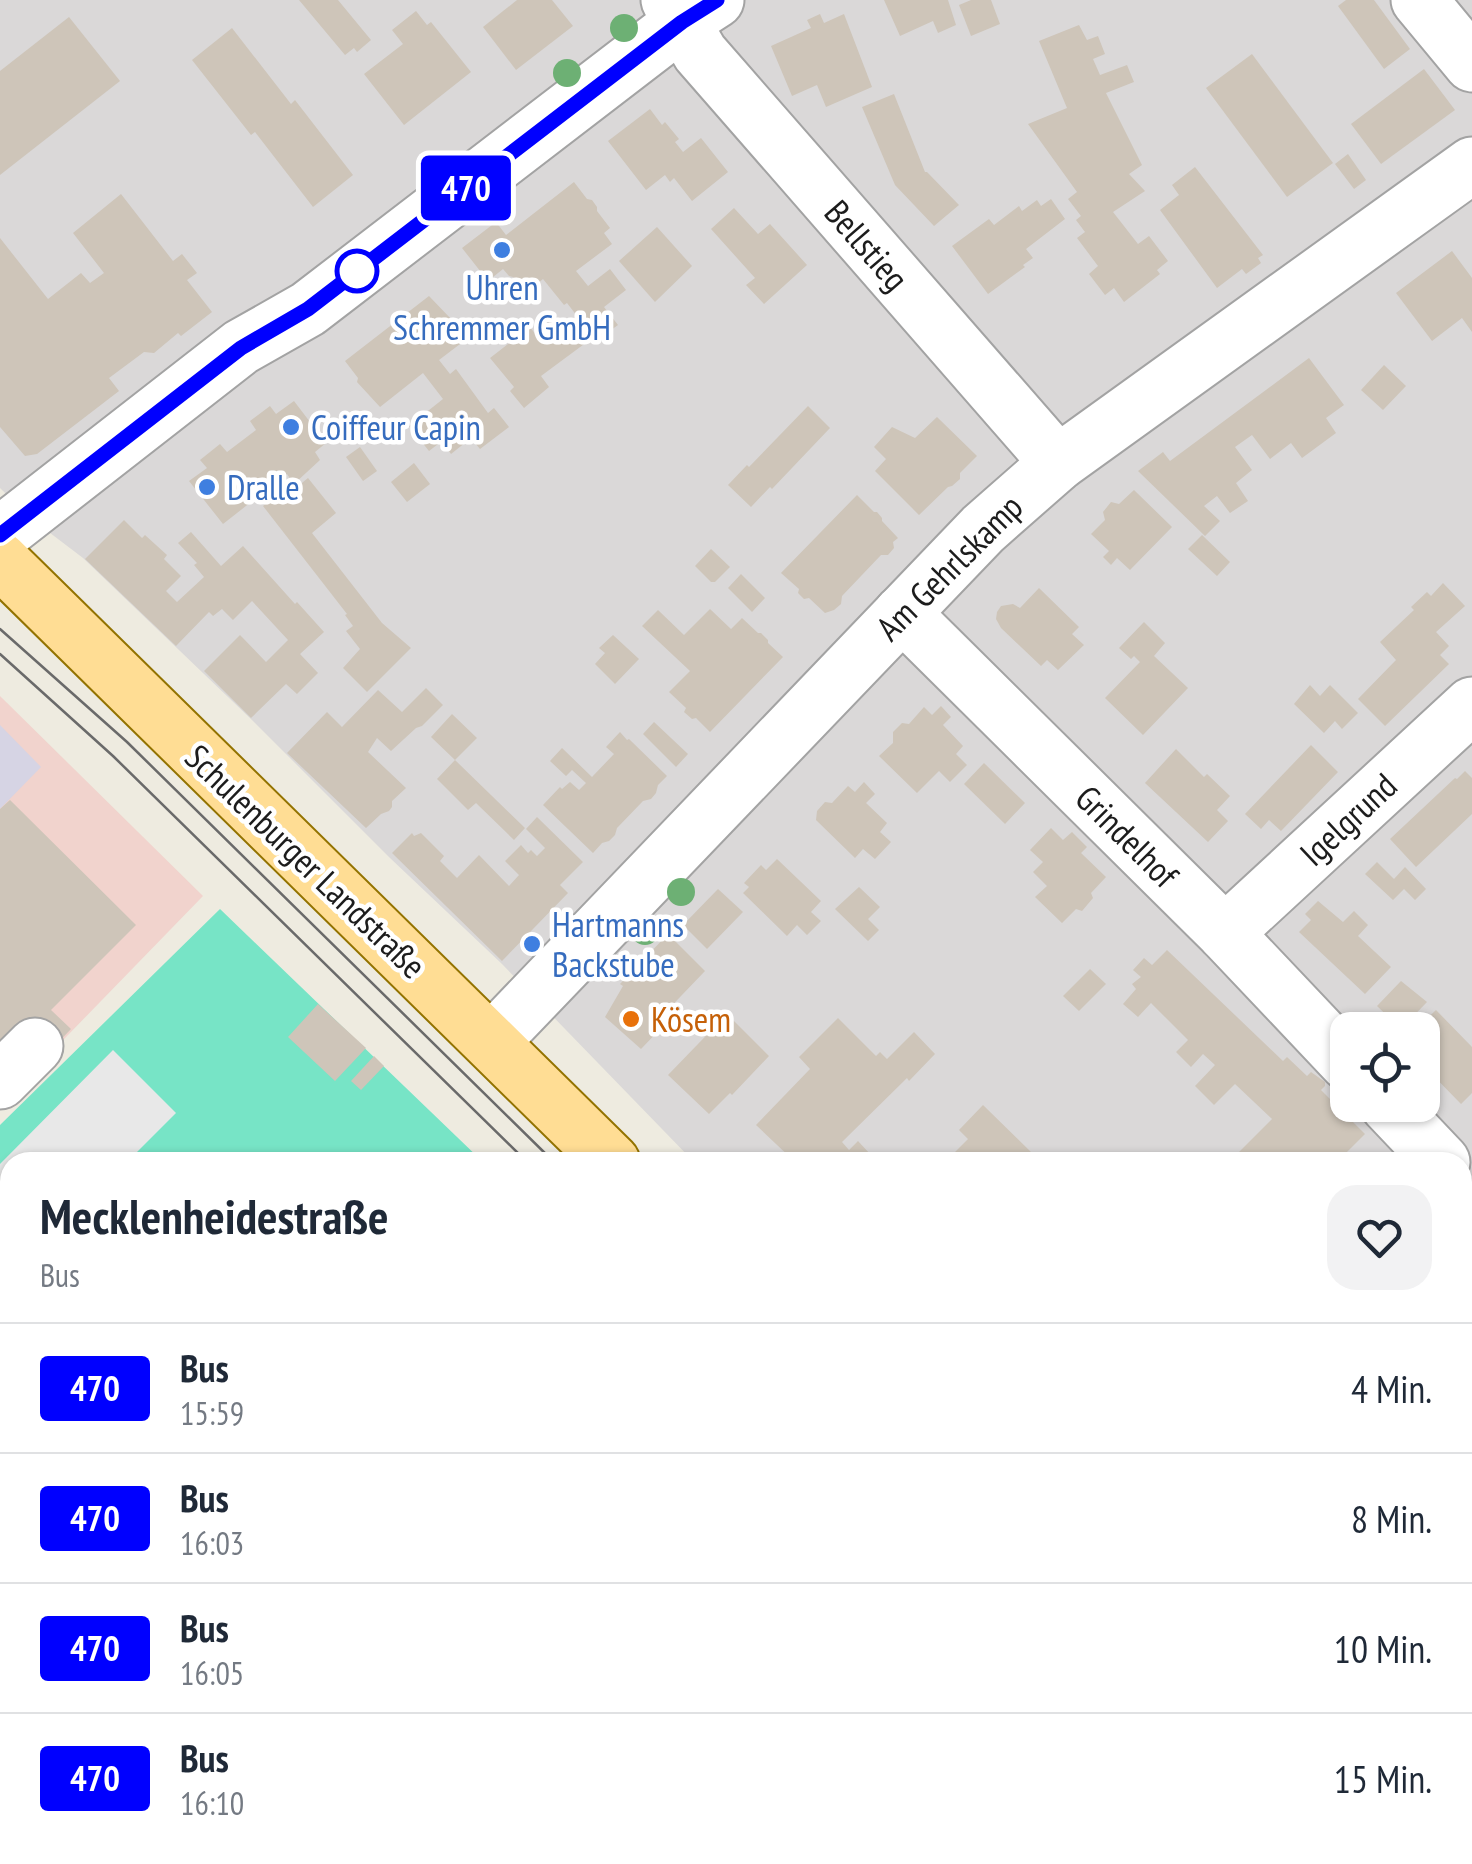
<!DOCTYPE html>
<html lang="de">
<head>
<meta charset="utf-8">
<style>
  body { margin:0; font-family:"PT Sans Narrow",sans-serif; background:#f2f2f3; color:#1f2937; height:100vh; display:flex; flex-direction:column; font-size:38px; white-space:nowrap }
  * { box-sizing:border-box; margin:0 }
  p { font-size:32px; color:#747a83 }
  .icon { flex:none; width:55px; height:55px; fill:none; stroke:currentColor; stroke-width:2; stroke-linecap:round; stroke-linejoin:round }
  .map { position:relative; flex:1; overflow:hidden }
  .side { position:absolute; left:0px; top:1152px; width:1472px; height:712px; display:flex; flex-direction:column; background:#fff; border-radius:30px 30px 0 0; box-shadow:0 2px 8px #0004 }
  .side>* { flex:none }
  .badge { padding:0 20px; border-radius:8px; font-size:35px; line-height:65px }
  .buttons { position:absolute; left:1330px; top:1012px; display:grid; gap:20px }
  .buttons a { display:grid; place-items:center; width:110px; height:110px; border-radius:20px; background:#fff; box-shadow:0 2px 8px #0004; font-size:50px }
  .map>.badge { position:absolute; translate:-50% -50%; box-shadow:0 0 0 5px #fff }
  .round { display:grid; place-items:center; flex:none; width:105px; height:105px; border-radius:30px; background:#f2f2f3 }
  .overview { display:flex; align-items:center; justify-content:space-between; height:170px; padding:0 40px }
  h1 { font-size:48px; font-weight:600; line-height:75px }
  ul { padding:0; list-style:none }
  li { display:flex; align-items:center; gap:30px; height:130px; padding:0 40px; border-top:2px solid #e0e1e3 }
  li div { flex:1 }
  li b { display:block; font-size:38px }
  li em { font-style:normal }
  li .badge { min-width:110px; font-weight:700; text-align:center }
  .map>svg:first-child { display:block }
  .residential { fill:#dad8d8; fill-rule:evenodd }
  .commercial { fill:#f1d3cd }
  .pitch { fill:#77e4c6 }
  .parking { fill:#e8e8e8 }
  .plaza { fill:#d6d4e4 }
  .building { fill:#cec5b9 }
  .lines { fill:none; stroke-linecap:round; stroke-linejoin:round }
  .minor-casing { stroke:#a3a3a3; stroke-width:59 }
  .major-casing { stroke:#937300; stroke-width:59 }
  .minor { stroke:#fff; stroke-width:55 }
  .major { stroke:#ffdd94; stroke-width:55 }
  .tram { stroke:#6a6a6a; stroke-width:2.5 }
  .tree { fill:#6db074 }
  .line-casing { stroke:#fff; stroke-width:22 }
  .line { stroke:#00f; stroke-width:15 }
  .shop-dot { fill:#3f7fe0; stroke:#fff; stroke-width:4 }
  .stop-dot { fill:#fff; stroke:#00f; stroke-width:5 }
  .food-dot { fill:#e8710a; stroke:#fff; stroke-width:4 }
  .labels { text-anchor:middle; dominant-baseline:central; stroke-width:9; stroke-linejoin:round; paint-order:stroke }
  .street-label { font-size:35px; fill:#1c1c1c; stroke:#fff }
  .shop-label { font-size:35px; fill:#366cbe; stroke:#fff; text-anchor:start }
  .food-label { font-size:35px; fill:#c56008; stroke:#fff; text-anchor:start }
</style>
</head>
<body>
<div class="map">
<svg width="1472" height="1864" viewBox="0 0 1472 1864">
  <rect width="100%" height="100%" fill="#eeebe0"/>
  <path class="residential" d="M0 0H1472V1864H1371L1362 1855H1462V1162H694L502 964 390 858 252 720 83 558 33 520 0 488ZM1348 1030H1422V1105H1348Z"/>
  <polygon class="commercial" points="0,696 203,896 0,1105"/>
  <g class="pitch">
    <polygon points="220,909 483,1162 10,1162 10,1678 0,1668 0,1125"/>
    <polygon points="188,1855 1161,1855 1169,1864 197,1864"/>
  </g>
  <polygon class="parking" points="113,1050 176,1113 127,1162 10,1162 10,1280 0,1291 0,1164"/>
  <polygon class="plaza" points="0,725 41,767 0,809"/>
  <g class="building">
    <polygon points="299,0 338,0 371,40 357,52 354,48 345,55"/>
    <polygon points="517,0 552,0 573,26 516,70 483,27"/>
    <polygon points="884,0 948,0 956,25 938,33 933,21 900,36"/>
    <polygon points="971,0 991,0 1000,24 971,36 959,5"/>
    <polygon points="1346,0 1374,0 1410,49 1384,69 1338,6"/>
    <polygon points="416,11 427,25 431,22 471,72 404,125 364,74 403,44 392,30"/>
    <polygon points="820,14 824,23 844,14 872,87 826,107 817,85 792,96 771,46 811,28 807,20"/>
    <polygon points="69,17 120,81 0,175 0,71"/>
    <polygon points="1079,25 1087,40 1098,36 1105,54 1093,59 1100,75 1127,65 1134,82 1106,93 1142,165 1129,174 1145,191 1113,212 1138,244 1149,236 1168,261 1157,270 1160,274 1124,302 1114,288 1105,295 1089,274 1098,266 1077,238 1085,232 1076,220 1081,216 1068,199 1077,192 1028,124 1067,108 1039,41"/>
    <polygon points="232,28 291,104 295,100 353,175 313,207 255,132 251,135 192,60"/>
    <polygon points="1252,54 1333,163 1287,197 1206,88"/>
    <polygon points="1424,69 1455,110 1381,164 1351,124"/>
    <polygon points="894,94 925,172 927,172 959,205 934,226 895,185 862,107"/>
    <polygon points="650,109 662,125 665,122 679,139 675,142 683,152 701,138 728,172 692,201 674,178 670,182 665,175 646,190 608,141"/>
    <polygon points="1348,154 1366,180 1354,189 1335,164"/>
    <polygon points="1195,167 1263,255 1258,258 1261,263 1246,274 1242,269 1217,288 1160,210 1179,195 1172,185"/>
    <polygon points="574,182 587,199 592,200 597,207 597,211 610,228 604,233 612,244 576,271 588,286 610,269 626,290 604,307 618,325 600,338 595,336 541,376 549,387 524,408 510,391 514,387 490,358 530,327 539,339 553,329 557,332 577,316 567,303 564,305 543,279 526,293 513,277 509,276 503,269 488,281 462,248 496,222 506,235"/>
    <polygon points="121,194 173,261 182,254 197,273 187,280 212,312 181,336 178,333 154,353 144,352 109,378 119,391 37,454 25,456 0,427 0,238 48,299 81,273 90,283 104,273 73,233"/>
    <polygon points="1051,199 1065,219 1026,249 1033,258 1023,265 1025,267 988,294 952,246 989,219 994,225 1019,206 1022,211 1037,200 1041,206"/>
    <polygon points="734,208 758,234 770,224 807,265 764,304 746,285 755,278 711,229"/>
    <polygon points="657,227 692,266 655,302 619,261"/>
    <polygon points="1452,251 1472,278 1472,332 1462,318 1432,341 1396,293"/>
    <polygon points="429,296 452,320 451,324 464,341 439,360 450,374 456,369 488,413 494,408 509,427 480,449 471,438 451,454 442,441 429,451 409,426 443,399 423,373 380,407 357,382 358,378 345,361"/>
    <polygon points="1309,358 1344,405 1326,418 1336,433 1302,458 1291,443 1270,459 1252,435 1235,447 1252,470 1236,483 1248,501 1230,513 1217,496 1204,506 1220,521 1205,536 1138,471 1163,452 1170,461"/>
    <polygon points="1384,365 1406,386 1383,410 1361,390"/>
    <polygon points="294,401 326,443 315,452 320,460 294,484 287,474 282,478 292,491 308,478 336,513 312,533 382,623 411,648 367,692 343,668 360,649 346,631 353,626 345,615 347,614 263,506 280,492 274,484 223,524 189,481 207,468 200,460 220,444 227,452 256,430 250,421 270,406 276,414"/>
    <polygon points="808,406 830,428 772,489 770,487 751,507 728,485 747,465 749,467"/>
    <polygon points="937,417 977,456 960,473 960,479 952,486 948,487 919,515 875,471 886,459 874,447 892,427 915,438"/>
    <polygon points="360,447 377,471 363,481 346,457"/>
    <polygon points="414,463 430,484 407,502 391,482"/>
    <polygon points="1134,490 1172,527 1130,570 1117,558 1111,565 1103,557 1109,551 1091,534 1105,520 1103,512 1111,502 1119,504"/>
    <polygon points="857,495 874,512 877,512 882,518 882,521 898,538 893,542 894,548 888,555 881,555 842,596 841,604 834,610 825,613 809,598 804,599 798,593 799,589 781,573"/>
    <polygon points="124,520 142,538 145,535 167,555 164,559 181,576 166,591 177,602 204,577 194,565 197,563 178,543 191,532 221,566 243,546 295,604 297,602 324,632 300,654 318,673 297,694 286,684 251,718 204,671 240,635 266,662 288,640 252,601 233,620 222,609 213,616 209,612 176,646 85,559"/>
    <polygon points="1202,535 1230,562 1217,576 1188,549"/>
    <polygon points="711,549 730,567 715,582 711,582 695,566"/>
    <polygon points="741,574 765,598 752,612 728,588"/>
    <polygon points="1443,583 1465,606 1436,632 1449,646 1440,655 1449,664 1385,726 1358,699 1396,660 1380,642 1414,610 1411,607 1427,592 1431,596"/>
    <polygon points="1039,588 1079,627 1072,634 1084,645 1058,670 1047,660 1041,666 1001,628 996,619 997,612 1001,606 1013,604 1020,608"/>
    <polygon points="710,609 731,629 742,618 758,633 761,633 768,640 768,643 783,657 710,732 696,718 692,719 684,712 686,708 669,692 690,671 642,626 658,610 684,635"/>
    <polygon points="1144,622 1165,643 1154,656 1188,688 1143,735 1105,698 1140,662 1134,656 1131,659 1119,648"/>
    <polygon points="613,635 639,659 615,684 595,664 605,653 599,648"/>
    <polygon points="1310,685 1320,696 1330,685 1358,713 1342,729 1335,721 1324,733 1294,704"/>
    <polygon points="426,688 443,705 422,726 416,728 391,751 377,738 368,752 406,788 392,801 392,807 389,811 381,814 366,828 287,753 327,712 342,727 378,690 402,712"/>
    <polygon points="941,706 951,717 943,725 963,746 956,754 967,765 950,782 939,771 917,793 879,756 893,743 893,732 902,723 909,724 924,707 932,715"/>
    <polygon points="452,714 477,738 455,760 525,828 514,840 476,803 468,810 437,779 455,760 431,737"/>
    <polygon points="654,722 688,754 676,767 643,734"/>
    <polygon points="620,732 627,740 629,739 667,776 658,785 656,793 651,799 643,801 617,828 615,835 609,841 602,843 593,853 543,805 560,787 562,789 570,782 579,790 586,783 572,770 566,776 550,761 562,748 592,777 614,754 606,747"/>
    <polygon points="1311,745 1338,772 1281,831 1269,820 1261,829 1245,814"/>
    <polygon points="1176,749 1204,777 1207,774 1230,796 1217,810 1228,821 1208,842 1145,783"/>
    <polygon points="984,763 1025,803 1005,824 964,784"/>
    <polygon points="1465,771 1472,778 1472,814 1416,867 1390,839 1455,778 1457,779"/>
    <polygon points="864,782 875,794 866,803 887,823 880,832 891,842 875,859 863,849 855,858 816,820 817,811 825,802 832,803 848,786 855,792"/>
    <polygon points="10,800 136,925 51,1010 71,1029 45,1056 0,1061 0,809"/>
    <polygon points="537,817 583,862 560,885 568,893 502,961 392,853 412,833 414,836 421,833 444,856 440,861 457,878 479,855 509,886 519,875 505,861 521,845 528,853 531,850 537,856 545,848 526,829"/>
    <polygon points="1051,828 1063,840 1072,832 1087,847 1081,853 1106,877 1091,893 1093,898 1082,911 1076,909 1062,923 1035,897 1047,886 1033,872 1043,862 1030,850"/>
    <polygon points="777,859 821,901 811,912 821,921 807,935 797,925 787,936 743,893 749,887 744,883 761,865 766,870"/>
    <polygon points="1377,862 1394,879 1405,867 1426,889 1415,900 1404,889 1393,900 1365,874"/>
    <polygon points="859,887 880,907 868,919 879,930 868,941 835,909"/>
    <polygon points="718,889 743,912 707,949 683,925"/>
    <polygon points="1318,901 1343,922 1354,911 1368,925 1358,936 1391,967 1365,994 1299,932 1311,920 1305,914"/>
    <polygon points="668,934 705,971 658,1020 664,1025 641,1049 605,1017 623,986 620,984"/>
    <polygon points="1167,950 1283,1061 1287,1057 1307,1076 1311,1072 1325,1082 1325,1086 1321,1090 1365,1134 1337,1162 1324,1153 1315,1162 1244,1162 1236,1155 1272,1119 1235,1084 1214,1105 1195,1086 1215,1065 1203,1054 1191,1067 1176,1052 1188,1040 1151,1003 1138,1017 1123,1004 1136,989 1132,984 1141,977 1133,970 1144,958 1152,965"/>
    <polygon points="1090,969 1106,984 1079,1011 1063,996"/>
    <polygon points="1401,981 1427,1002 1401,1029 1377,1006"/>
    <polygon points="318,1004 366,1048 335,1081 288,1037"/>
    <polygon points="1436,1010 1472,1047 1472,1093 1461,1104 1422,1064 1422,1030 1415,1030"/>
    <polygon points="727,1014 769,1056 732,1095 730,1093 709,1114 668,1075"/>
    <polygon points="838,1018 876,1056 880,1052 887,1059 914,1032 935,1054 909,1081 907,1078 842,1142 849,1150 858,1141 871,1155 863,1162 795,1162 756,1125 810,1069 799,1057"/>
    <polygon points="374,1056 384,1066 361,1090 351,1081"/>
    <polygon points="983,1105 1032,1153 1023,1162 945,1162 968,1139 959,1130"/>
    <polygon points="1462,1257 1472,1270 1472,1293 1462,1300"/>
    <polygon points="10,1355 10,1461 0,1471 0,1365"/>
    <polygon points="1462,1503 1472,1510 1472,1552 1462,1543"/>
    <polygon points="1472,1728 1472,1806 1462,1816 1462,1738"/>
    <polygon points="10,1831 10,1855 51,1855 58,1864 0,1864 0,1839"/>
  </g>
  <g class="lines">
    <defs>
      <g id="minor">
        <polyline points="669,0 700,53 1058,463"/>
        <polyline points="1419,0 1472,64"/>
        <polyline points="0,535 241,347 308,309 682,22 716,0"/>
        <polyline points="902,613 1225,933 1348,1063"/>
        <polyline points="1225,933 1472,705"/>
        <polyline points="491,1042 983,529 1058,463 1472,165"/>
        <polyline points="0,1081 35,1046"/>
        <polyline points="1388,1105 1442,1162"/>
        <polyline points="0,1737 10,1747"/>
        <polyline points="117,1855 126,1864"/>
      </g>
      <g id="major">
        <polyline points="0,560 612,1162"/>
        <polyline points="1283,1855 1291,1864"/>
      </g>
    </defs>
    <use href="#minor" class="minor-casing"/>
    <use href="#major" class="major-casing"/>
    <use href="#minor" class="minor"/>
    <use href="#major" class="major"/>
    <g class="tram">
      <polyline points="0,629 127,742 554,1162"/>
      <polyline points="0,654 113,756 527,1162"/>
      <polyline points="1203,1855 1211,1864"/>
      <polyline points="1229,1855 1237,1864"/>
    </g>
  </g>
  <g class="tree">
    <circle cx="624" cy="28" r="14"/>
    <circle cx="567" cy="73" r="14"/>
    <circle cx="681" cy="892" r="14"/>
    <circle cx="645" cy="931" r="14"/>
  </g>
  <g class="lines">
    <defs>
      <polyline id="line" points="0,535 241,348 308,309 682,22 717,0"/>
    </defs>
    <use href="#line" class="line-casing"/>
    <use href="#line" class="line"/>
  </g>
  <g class="shop-dot">
    <circle cx="502" cy="250" r="10"/>
    <circle cx="291" cy="427" r="10"/>
    <circle cx="207" cy="487" r="10"/>
    <circle cx="532" cy="944" r="10"/>
  </g>
  <circle class="stop-dot" cx="357" cy="271" r="20"/>
  <circle class="food-dot" cx="631" cy="1019" r="10"/>
  <g class="labels">
    <g class="street-label">
      <text transform="translate(867 245) rotate(49)">Bellstieg</text>
      <text transform="translate(949 567) rotate(-45)">Am Gehrlskamp</text>
      <text transform="translate(1348 819) rotate(-43)">Igelgrund</text>
      <text transform="translate(1127 836) rotate(45)">Grindelhof</text>
      <text transform="translate(306 861) rotate(44)">Schulenburger Landstraße</text>
    </g>
    <g class="shop-label">
      <text x="502" y="287" text-anchor="middle">Uhren<tspan x="502" dy="40">Schremmer GmbH</tspan></text>
      <text x="311" y="427">Coiffeur Capin</text>
      <text x="227" y="487">Dralle</text>
      <text x="552" y="924">Hartmanns<tspan x="552" dy="40">Backstube</tspan></text>
    </g>
    <g class="food-label">
      <text x="651" y="1019">Kösem</text>
    </g>
  </g>
</svg>
<div class="buttons">
<a><svg class="icon" aria-label="locate" viewBox="0 0 24 24"><circle cx="12" cy="12" r="6"/><path d="M12 2v4M12 18v4M2 12h4M18 12h4"/></svg></a>
</div>
<b class="badge" style="left:466px;top:188px;background:#00f;color:#fff">470</b>
<section class="side">
<div class="overview"><div><h1>Mecklenheidestraße</h1><p>Bus</p></div><a class="round"><svg class="icon" aria-label="heart" viewBox="0 0 24 24"><path d="M12 20l-8-8c-3-5 5-10 8-4 3-6 11-1 8 4z"/></svg></a></div>
<ul>
<li><span class="badge" style="background:#00f;color:#fff">470</span><div><b>Bus</b><p>15:59</p></div><em>4 Min.</em></li>
<li><span class="badge" style="background:#00f;color:#fff">470</span><div><b>Bus</b><p>16:03</p></div><em>8 Min.</em></li>
<li><span class="badge" style="background:#00f;color:#fff">470</span><div><b>Bus</b><p>16:05</p></div><em>10 Min.</em></li>
<li><span class="badge" style="background:#00f;color:#fff">470</span><div><b>Bus</b><p>16:10</p></div><em>15 Min.</em></li>
</ul>
</section>
</div>
</body>
</html>
